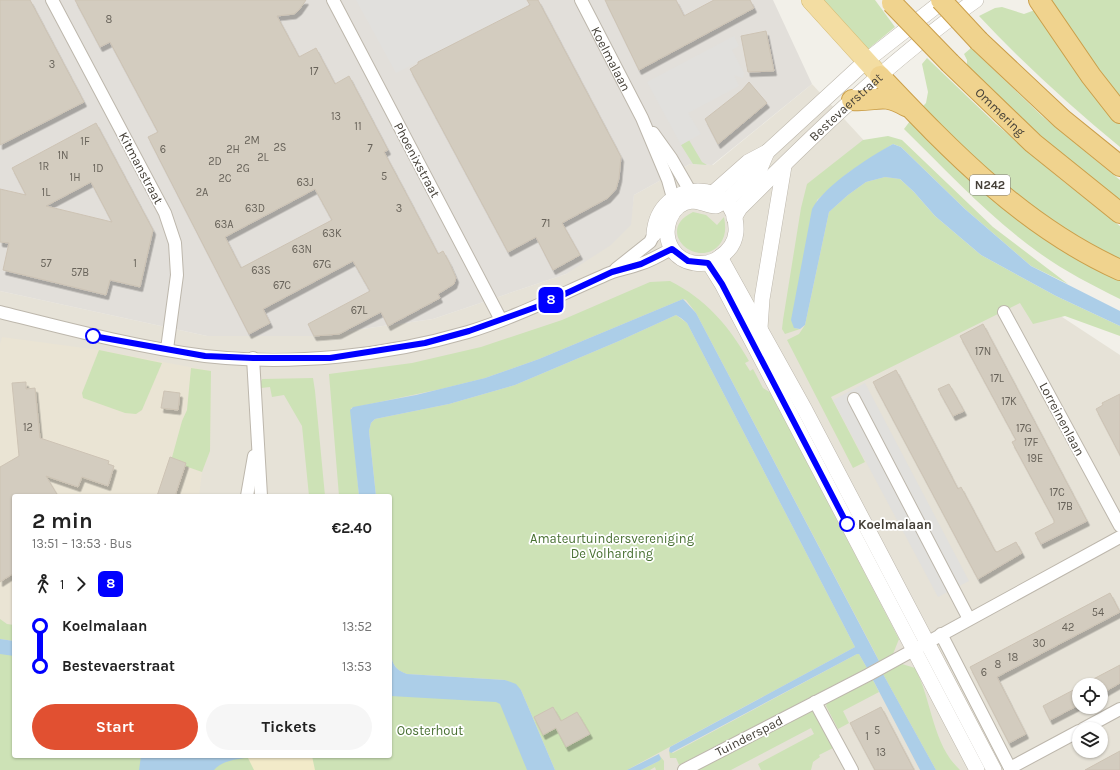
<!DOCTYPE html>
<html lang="en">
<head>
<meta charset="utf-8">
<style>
  body { margin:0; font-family:Karla,sans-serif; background:#f6f6f6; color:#222; height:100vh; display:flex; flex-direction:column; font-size:15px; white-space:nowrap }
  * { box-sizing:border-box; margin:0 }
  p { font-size:13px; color:#767676 }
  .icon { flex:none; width:22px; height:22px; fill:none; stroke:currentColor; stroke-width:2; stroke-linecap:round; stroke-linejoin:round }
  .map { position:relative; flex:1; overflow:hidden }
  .panel { position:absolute; left:12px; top:494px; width:380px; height:264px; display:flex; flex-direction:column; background:#fff; border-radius:4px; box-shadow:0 1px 3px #0004 }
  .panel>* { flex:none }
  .badge { padding:0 8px; border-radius:6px; font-size:14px; line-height:26px }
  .fabs { position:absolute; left:1072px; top:678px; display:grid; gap:8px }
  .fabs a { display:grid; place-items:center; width:36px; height:36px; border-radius:50%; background:#fff; box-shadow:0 1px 3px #0004; font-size:20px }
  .map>.badge { position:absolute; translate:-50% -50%; box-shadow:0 0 0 2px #fff }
  .legs { display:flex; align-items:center; gap:6px; height:44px; padding:0 20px; font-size:13px }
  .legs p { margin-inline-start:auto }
  .summary { display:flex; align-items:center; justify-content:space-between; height:68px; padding:0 20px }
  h1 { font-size:22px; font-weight:700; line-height:30px }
  .cta { display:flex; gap:8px; margin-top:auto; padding:8px 20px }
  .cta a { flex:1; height:46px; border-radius:24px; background:#e15031; color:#fff; font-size:16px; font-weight:700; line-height:46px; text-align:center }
  .cta a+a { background:#f6f6f6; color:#222 }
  ul { padding:0 20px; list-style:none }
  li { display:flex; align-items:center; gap:14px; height:40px; font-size:15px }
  li i { display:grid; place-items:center; width:6px; height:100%; margin:0 5px; background:currentColor }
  li i::after { content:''; width:10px; height:10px; margin:-5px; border:3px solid; border-radius:50%; background:#fff }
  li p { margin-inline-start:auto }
  li:first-child i { background:linear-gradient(#0000 50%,currentColor 0) }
  li:last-child i { background:linear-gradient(currentColor 50%,#0000 0) }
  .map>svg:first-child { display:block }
  .residential { fill:#e6e2d7; fill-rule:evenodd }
  .industrial { fill:#e2dfda }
  .education { fill:#eae4d4 }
  .green { fill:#cde2b6 }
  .sand { fill:#f2eac9 }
  .parking { fill:#e1e0dd }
  .water { fill:#accee8 }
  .building { fill:#d3ccbf; stroke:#cdc3b4; fill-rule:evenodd; filter:url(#shadow) }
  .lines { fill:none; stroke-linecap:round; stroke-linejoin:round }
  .minor-casing { stroke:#bdb7ac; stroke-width:14 }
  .tertiary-casing { stroke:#bdb7ac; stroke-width:16 }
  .primary-casing { stroke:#d6bb73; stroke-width:20 }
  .trunk-casing { stroke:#cb9f4a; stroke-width:22 }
  .minor { stroke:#fff; stroke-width:12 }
  .tertiary { stroke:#fff; stroke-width:15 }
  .primary { stroke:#f3dda2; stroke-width:19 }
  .trunk { stroke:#f0d38e; stroke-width:20 }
  .trunk-bridge-casing { stroke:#cb9f4a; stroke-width:22; stroke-linecap:butt }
  .trunk-bridge { stroke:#f0d38e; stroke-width:20 }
  .line-1-casing { stroke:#fff; stroke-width:9 }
  .line-1 { stroke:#00f; stroke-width:6 }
  .stop-1-dot { fill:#fff; stroke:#00f; stroke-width:2 }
  .labels { text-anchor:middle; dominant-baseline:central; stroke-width:3.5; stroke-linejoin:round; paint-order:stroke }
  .number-label { font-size:11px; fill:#68635a }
  .shield { fill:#fff; stroke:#7d7974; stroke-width:1 }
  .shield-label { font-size:12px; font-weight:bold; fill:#454038 }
  .street-label { font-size:13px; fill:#454038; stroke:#fff }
  .stop-label { font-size:13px; font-weight:bold; fill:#454038; stroke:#fff; text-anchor:start }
  .park-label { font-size:13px; fill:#487032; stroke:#fff }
</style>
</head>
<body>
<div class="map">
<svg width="1120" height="770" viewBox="0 0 1120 770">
  <defs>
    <filter id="shadow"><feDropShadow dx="2.5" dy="4.5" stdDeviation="0" flood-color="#0004"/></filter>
  </defs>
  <rect width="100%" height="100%" fill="#f2f0e9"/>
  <path class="residential" d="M812 84 972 258 1120 355V770H0V291L207 336H312L433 319 566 274 630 225 634 195 690 164 713 165ZM14 496H390V756H14ZM1079 685H1101V707H1079ZM1079 729H1101V751H1079Z"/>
  <polygon class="industrial" points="0,0 773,0 812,84 712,165 690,164 634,195 631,225 611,245 566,274 433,319 312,336 207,336 0,291"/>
  <polygon class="education" points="2,337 99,350 211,371 210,451 202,472 199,496 14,496 14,625 7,624 0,619 0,344"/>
  <g class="green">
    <polygon points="819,0 875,0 895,27 867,50"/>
    <polygon points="1049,0 1120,0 1120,101"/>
    <path d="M1002 7 1024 14 1035 10 1120 122V147C1070 106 1023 63 979 16L995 8Z"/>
    <polygon points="971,48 1042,116 1120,180 1120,204 1049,145 967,69 967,60 964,54"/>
    <polygon points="927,58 996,124 1058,177 1120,226 1120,265 1042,221 919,110 926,103 928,92 922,64"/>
    <path d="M913 117 1120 277V299C1092 285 1064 271 1038 252 989 217 947 171 904 129Z"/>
    <polygon points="888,136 902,140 993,227 1068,284 1031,266 965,209 901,147 893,144 849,172 817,200 794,328 800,329 785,334 782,329 783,320 801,208 807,184 863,140"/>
    <polygon points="689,140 702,162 707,165 693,164 681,145"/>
    <polygon points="885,177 900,179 914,192 935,216 981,255 1056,296 1120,326 1120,336 1065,316 1033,324 1020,303 831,397 865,462 853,468 787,340 799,334 805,325 829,212 848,195 866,182"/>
    <path d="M693 212 706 215 717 225 724 217C726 227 726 236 720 244 698 271 653 231 693 212Z"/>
    <path d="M670 281C706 299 729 326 749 361L745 363 750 371 753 369 763 388 771 393 899 639 893 654 877 663 879 661 873 649 696 313 686 300 683 299 539 359 485 378 441 389 351 408 359 496H339L329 374 412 363 481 347 562 320 650 282Z"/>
    <path d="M676 315 687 323 855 647 627 770H555L521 690 505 680 407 674C390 668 392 658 390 643V496H376L369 431 371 423 375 419 449 404 515 385 619 341Z"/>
    <polygon points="99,350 162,363 142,410 136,414 125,413 83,398 82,393"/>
    <polygon points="191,368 211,371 210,451 202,472 171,461 182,421 187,410"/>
    <polygon points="313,378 315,391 325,496 309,496 302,426 284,395 272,397 270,387 261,388 260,384 262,379"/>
    <polygon points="0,619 7,624 14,625 14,641 0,639"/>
    <polygon points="0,647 14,648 14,756 390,756 390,687 509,696 541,770 0,770"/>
    <polygon points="857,654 859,654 867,668 679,765 676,758 670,758 669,751 673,753"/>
    <path d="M902 664 915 668C932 700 932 744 960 770H936L883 674Z"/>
    <polygon points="873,680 879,692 843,711 849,723 838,729 826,706 827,703"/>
    <polygon points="812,708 833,748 819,755 820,757 813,762 811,770 761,770 758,764 814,734 811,728 731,770 694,770"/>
    <polygon points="660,756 664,761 664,770 656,770 655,767 650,770 641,770 659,761"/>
  </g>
  <polygon class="sand" points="256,756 312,756 315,770 254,770 248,758"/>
  <g class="parking">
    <polygon points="356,0 526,0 529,5 396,73"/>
    <polygon points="734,36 739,46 732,50 744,73 743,78 734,75 739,86 688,113 701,134 681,145 647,82"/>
    <polygon points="865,383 969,581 938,597 833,400"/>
  </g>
  <g class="water">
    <path d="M893 144 901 147 965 209 1031 266 1120 311V326L1056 296 981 255 935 216 914 192 900 179 885 177 866 182 848 195 829 212 805 325 800 329 794 328 791 320 812 209C826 184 868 158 893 144Z"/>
    <polygon points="683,299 696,313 879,661 867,668 859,654 857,654 671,753 669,751 670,747 855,647 687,323 681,318 676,315 619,341 515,385 449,404 375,419 371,423 369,431 376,496 359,496 350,410 353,407 416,395 485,378 539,359"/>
    <polygon points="0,639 14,641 14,656 0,654"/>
    <path d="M390 643C392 658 390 668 407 674L505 680 516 684 521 690 555 770H527L500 704 496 702 390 696Z"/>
    <polygon points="883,674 936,770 920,770 873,680"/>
    <polygon points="659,754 661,759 659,761 641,770 627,770"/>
    <path d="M141 756H256C242 759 223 759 214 770H139Z"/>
  </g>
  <g class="building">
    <polygon points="0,0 30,0 84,102 0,145"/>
    <path d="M75 0H306L299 10 294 14 277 16 299 57 316 48 335 84 349 76 388 150 384 152 409 199 438 254 443 251 449 262 456 278 454 284 438 294 440 298 388 326 381 312 339 334 314 336 308 324 370 291 353 261 263 309 270 323 249 334 148 137 158 132 110 42 100 47ZM315 189 332 220 241 268 225 237Z"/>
    <polygon points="527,0 538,0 621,157 619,178 616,189 608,198 562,223 580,255 553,270 536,237 508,252 410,69 418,64 418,62 530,5"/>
    <polygon points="605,0 676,0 684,16 714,0 750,0 754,8 639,70"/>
    <polygon points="766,31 774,71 748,72 741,36"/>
    <polygon points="749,82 767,103 718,144 705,119 742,90"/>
    <path d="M96 123 153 230 140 287 110 280 106 295 3 270 9 243 0 242V189L26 195 12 168ZM91 182 112 222 46 206Z"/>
    <polygon points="983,324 1087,521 1041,544 1035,533 1054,523 1054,520 1012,442 1016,440 960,336"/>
    <polygon points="896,370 958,489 961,487 995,551 997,552 1016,542 1022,553 978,579 873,382"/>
    <polygon points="26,382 26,389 35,388 40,438 109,461 108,464 114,466 108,486 82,477 78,487 46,476 58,496 14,496 14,573 0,582 0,467 19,456 12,383"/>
    <polygon points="949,384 964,411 953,416 938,389"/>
    <polygon points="164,391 180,393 178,410 161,408"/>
    <polygon points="1120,394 1120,455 1096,409 1103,405 1102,403"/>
    <polygon points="170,457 186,463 175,496 157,496"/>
    <polygon points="1110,593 1120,612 997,677 1026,734 1009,743 970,667"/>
    <polygon points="1120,665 1120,683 1101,694 1101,685 1082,685"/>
    <polygon points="1079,687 1079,705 1050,720 1043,706"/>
    <polygon points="553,707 561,721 577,712 590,734 566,747 556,728 543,735 534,717"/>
    <polygon points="881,707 914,770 875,770 850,723"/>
    <polygon points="1120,751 1120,770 1085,770 1107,758"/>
  </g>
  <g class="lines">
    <defs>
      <g id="minor">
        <polyline points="52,0 165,213 175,243 177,275 167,349"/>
        <polyline points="333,0 501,320"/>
        <path id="s1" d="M581 0 642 118 668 180 673 198"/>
        <polyline points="653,133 671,158 690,191"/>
        <polyline points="616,269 650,242 654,234"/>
        <path d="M0 312C68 329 136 347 205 356 290 366 386 356 468 332 517 317 563 293 610 273 620 269 630 268 640 264 651 261 661 254 672 249"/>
        <polyline points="1004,312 1120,526"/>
        <polyline points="253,358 261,496"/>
        <polyline points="854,399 969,619"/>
        <polyline points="247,496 254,456"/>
        <polyline points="941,634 1011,770"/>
        <polyline points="815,702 852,770"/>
        <polyline points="1083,729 1120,709"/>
        <polyline points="1010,768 1079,731"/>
        <polyline points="684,770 868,675 1120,537"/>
      </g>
      <g id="tertiary">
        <polyline points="713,193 748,162 767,152 866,61 944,0"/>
        <path id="s2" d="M734 218 740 208C814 134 890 60 976 0"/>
        <path d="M654 234C658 177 739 177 736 232 735 243 729 251 720 257 706 268 682 265 672 249 661 231 670 203 692 201 701 201 707 206 716 206L728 199 759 171 767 152"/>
        <polyline points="720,257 805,410 994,770"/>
        <polyline points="709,263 722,284 977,770"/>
        <polyline points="760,328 762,299 784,166"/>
      </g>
      <polyline id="primary" points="811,0 880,76"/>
      <g id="trunk">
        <polyline points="1039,0 1091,76 1120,113"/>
        <polyline points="979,41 1062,119 1120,166"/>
        <path id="s3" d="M950 63 1033 143 1120 213"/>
        <path d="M880 76C951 151 1024 227 1120 270"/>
        <path d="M852 100C877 102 882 92 906 106"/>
      </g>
    </defs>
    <use href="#minor" class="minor-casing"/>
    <use href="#tertiary" class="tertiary-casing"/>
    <use href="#primary" class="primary-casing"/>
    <use href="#trunk" class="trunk-casing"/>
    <use href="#minor" class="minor"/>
    <use href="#tertiary" class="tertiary"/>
    <use href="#primary" class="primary"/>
    <use href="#trunk" class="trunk"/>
    <defs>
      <g id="trunk-bridge">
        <polyline points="941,0 979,41"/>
        <polyline points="892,3 950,63"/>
      </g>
    </defs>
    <use href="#trunk-bridge" class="trunk-bridge-casing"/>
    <use href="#trunk-bridge" class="trunk-bridge"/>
  </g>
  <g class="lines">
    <defs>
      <polyline id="line-1" points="93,336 205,356 253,358 330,358 425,343 469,331 539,306 612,272 641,264 672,249 688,261 708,263 722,284 847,524"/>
    </defs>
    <use href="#line-1" class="line-1-casing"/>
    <use href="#line-1" class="line-1"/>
  </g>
  <g class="stop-1-dot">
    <circle cx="93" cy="336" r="7"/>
    <circle cx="847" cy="524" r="7"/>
  </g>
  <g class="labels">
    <g class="number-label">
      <text x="109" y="19">8</text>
      <text x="52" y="64">3</text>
      <text x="314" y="71">17</text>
      <text x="336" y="116">13</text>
      <text x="358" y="126">11</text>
      <text x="252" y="140">2M</text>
      <text x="85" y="141">1F</text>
      <text x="280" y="147">2S</text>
      <text x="370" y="148">7</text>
      <text x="163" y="149">6</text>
      <text x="233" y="149">2H</text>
      <text x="63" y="155">1N</text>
      <text x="263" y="157">2L</text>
      <text x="215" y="161">2D</text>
      <text x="44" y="166">1R</text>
      <text x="98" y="168">1D</text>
      <text x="243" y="168">2G</text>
      <text x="384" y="176">5</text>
      <text x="75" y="177">1H</text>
      <text x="225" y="178">2C</text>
      <text x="305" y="182">63J</text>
      <text x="46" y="192">1L</text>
      <text x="202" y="192">2A</text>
      <text x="255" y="208">63D</text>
      <text x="399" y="208">3</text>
      <text x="546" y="223">71</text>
      <text x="224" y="224">63A</text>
      <text x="332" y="233">63K</text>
      <text x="302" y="249">63N</text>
      <text x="46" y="263">57</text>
      <text x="135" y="263">1</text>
      <text x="322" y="264">67G</text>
      <text x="261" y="270">63S</text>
      <text x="80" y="272">57B</text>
      <text x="282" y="285">67C</text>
      <text x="359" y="310">67L</text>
      <text x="983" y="351">17N</text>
      <text x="997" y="378">17L</text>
      <text x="1009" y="401">17K</text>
      <text x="28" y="427">12</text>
      <text x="1024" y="428">17G</text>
      <text x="1031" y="442">17F</text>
      <text x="1035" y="458">19E</text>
      <text x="1057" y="492">17C</text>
      <text x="1065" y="506">17B</text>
      <text x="1098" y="612">54</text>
      <text x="1068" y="627">42</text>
      <text x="1039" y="643">30</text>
      <text x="1013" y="657">18</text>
      <text x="998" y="664">8</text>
      <text x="984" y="672">6</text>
      <text x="877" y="730">5</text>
      <text x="867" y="736">1</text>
      <text x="881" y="752">13</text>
    </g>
    <rect class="shield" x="970" y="175" width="40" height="20" rx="3"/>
    <g class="shield-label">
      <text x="990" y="185">N242</text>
    </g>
    <g class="street-label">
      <text stroke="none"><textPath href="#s1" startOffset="66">Koelmalaan</textPath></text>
      <text stroke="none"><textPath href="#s2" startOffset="158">Bestevaerstraat</textPath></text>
      <text stroke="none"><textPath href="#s3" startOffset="70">Ommering</textPath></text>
      <text transform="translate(417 160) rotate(62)">Phoenixstraat</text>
      <text transform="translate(141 168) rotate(62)">Kitmanstraat</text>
      <text transform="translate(1062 419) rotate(62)">Lorreinenlaan</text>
      <text transform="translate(749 736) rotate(-27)">Tuinderspad</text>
    </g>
    <g class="stop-label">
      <text x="858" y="524">Koelmalaan</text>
    </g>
    <g class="park-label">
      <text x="612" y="538">Amateurtuindersvereniging<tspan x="612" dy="15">De Volharding</tspan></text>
      <text x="430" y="730">Oosterhout</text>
    </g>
  </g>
</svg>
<div class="fabs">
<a><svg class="icon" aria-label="locate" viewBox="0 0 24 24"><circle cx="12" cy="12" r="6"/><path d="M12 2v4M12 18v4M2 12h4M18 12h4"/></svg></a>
<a><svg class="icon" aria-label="layers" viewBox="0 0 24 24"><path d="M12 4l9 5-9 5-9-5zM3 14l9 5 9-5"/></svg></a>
</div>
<b class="badge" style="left:551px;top:300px;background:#00f;color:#fff">8</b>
<section class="panel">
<div class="summary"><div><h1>2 min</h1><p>13:51 – 13:53 · Bus</p></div><b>€2.40</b></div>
<div class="legs"><svg class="icon" aria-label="walk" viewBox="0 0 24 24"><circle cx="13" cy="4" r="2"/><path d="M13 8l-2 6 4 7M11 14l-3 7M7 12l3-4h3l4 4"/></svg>1<svg class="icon" aria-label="forward" viewBox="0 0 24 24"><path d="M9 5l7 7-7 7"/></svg><b class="badge" style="background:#00f;color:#fff">8</b></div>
<ul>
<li><i style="color:#00f"></i><b>Koelmalaan</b><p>13:52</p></li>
<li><i style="color:#00f"></i><b>Bestevaerstraat</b><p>13:53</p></li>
</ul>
<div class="cta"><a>Start</a><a>Tickets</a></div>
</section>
</div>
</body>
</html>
